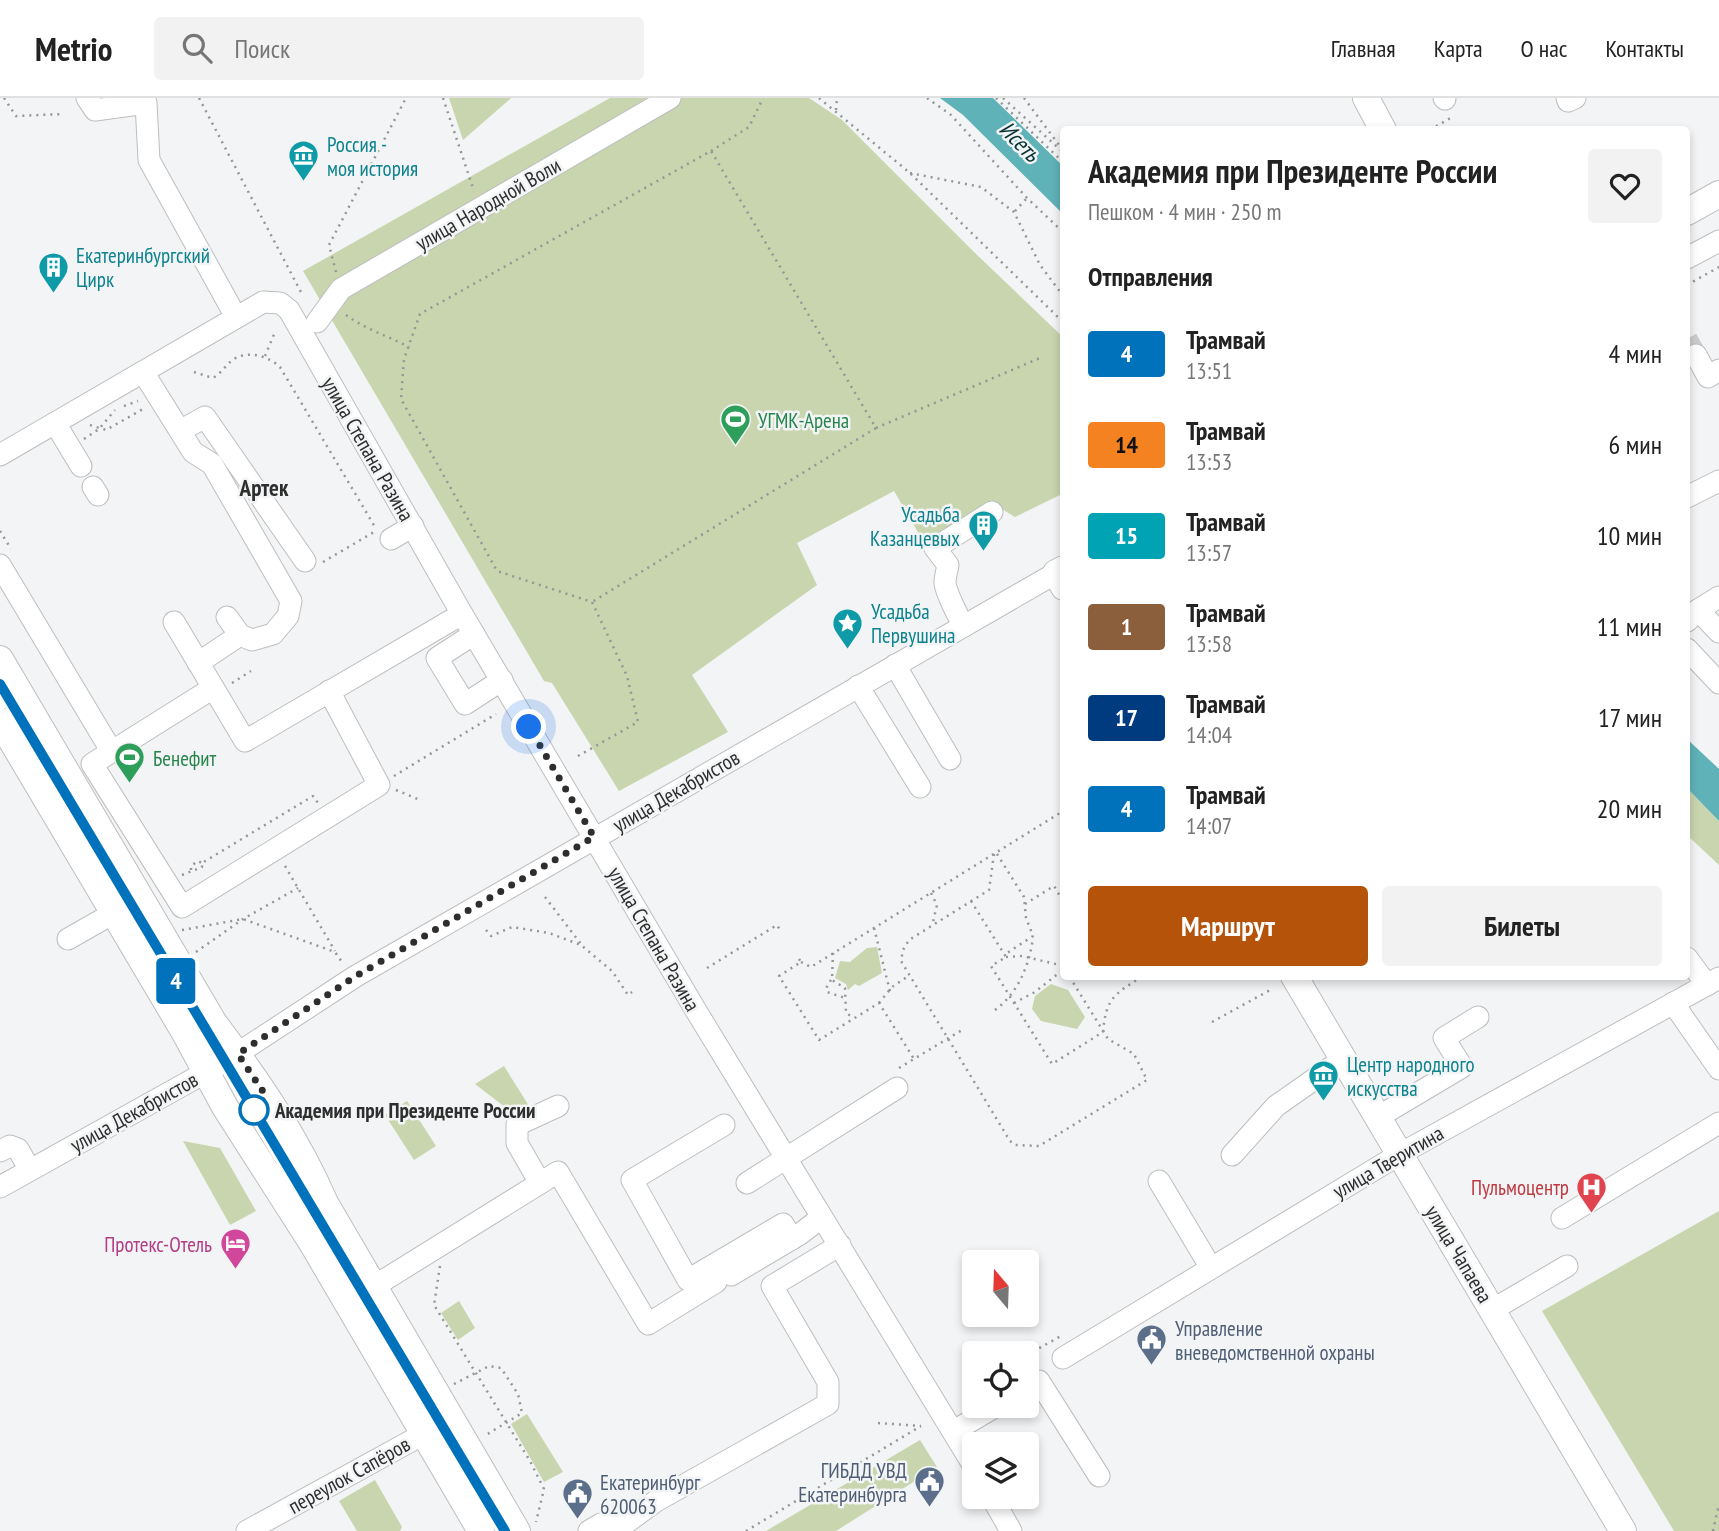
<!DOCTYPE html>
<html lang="ru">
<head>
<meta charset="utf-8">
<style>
  body { margin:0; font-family:"PT Sans Narrow",sans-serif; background:#f2f2f2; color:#222; height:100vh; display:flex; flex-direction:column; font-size:26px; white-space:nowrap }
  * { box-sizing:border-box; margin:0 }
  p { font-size:23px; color:#767676 }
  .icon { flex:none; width:38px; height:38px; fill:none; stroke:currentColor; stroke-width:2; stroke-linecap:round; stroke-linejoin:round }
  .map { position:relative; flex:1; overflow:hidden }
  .panel { position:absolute; left:1060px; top:28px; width:630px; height:854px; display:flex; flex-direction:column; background:#fff; border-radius:7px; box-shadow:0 4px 10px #0003 }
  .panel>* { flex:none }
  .badge { padding:0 14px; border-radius:5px; font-size:24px; line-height:46px }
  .needle { width:46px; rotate:341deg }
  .tools { position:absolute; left:962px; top:1152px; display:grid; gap:14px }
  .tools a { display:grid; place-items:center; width:77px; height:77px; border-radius:7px; background:#fff; box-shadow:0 4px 10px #0003; font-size:35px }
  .you { position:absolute; width:35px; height:35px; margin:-18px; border:5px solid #fff; border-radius:50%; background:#1a73e8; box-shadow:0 0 0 10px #1a73e833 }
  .map>.badge { position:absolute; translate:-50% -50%; box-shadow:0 0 0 4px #fff }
  h2 { padding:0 28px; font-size:26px; line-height:63px }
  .round { display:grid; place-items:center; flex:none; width:74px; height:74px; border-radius:7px; background:#f2f2f2 }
  .head { display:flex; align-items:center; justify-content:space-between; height:119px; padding:0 28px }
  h1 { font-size:33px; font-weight:700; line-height:52px }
  .action { display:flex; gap:14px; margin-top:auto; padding:14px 28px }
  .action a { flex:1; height:80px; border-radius:7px; background:#b45309; color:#fff; font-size:28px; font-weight:700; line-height:80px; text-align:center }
  .action a+a { background:#f2f2f2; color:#222 }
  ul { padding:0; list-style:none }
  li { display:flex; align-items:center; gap:21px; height:91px; padding:0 28px }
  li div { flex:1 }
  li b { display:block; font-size:26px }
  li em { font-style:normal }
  li .badge { min-width:77px; font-weight:700; text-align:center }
  header { display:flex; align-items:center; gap:42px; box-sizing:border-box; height:98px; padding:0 35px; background:#fff; border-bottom:2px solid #e0e0e0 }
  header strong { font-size:33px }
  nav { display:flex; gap:38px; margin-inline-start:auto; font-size:24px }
  .search { width:490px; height:63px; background:#f2f2f2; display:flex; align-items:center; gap:18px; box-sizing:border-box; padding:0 24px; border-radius:7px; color:#767676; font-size:26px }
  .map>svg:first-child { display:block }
  .green { fill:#c9d5ae }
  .water { fill:#5fb2b7 }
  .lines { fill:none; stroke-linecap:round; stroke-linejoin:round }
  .minor-tunnel { stroke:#cbcccd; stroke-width:21; stroke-dasharray:21 10; stroke-linecap:butt }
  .minor-casing { stroke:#bdbebf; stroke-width:23 }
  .major-casing { stroke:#bdbebf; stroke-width:28 }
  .path { stroke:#959696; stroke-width:2.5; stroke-dasharray:2 5; stroke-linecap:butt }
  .minor { stroke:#fff; stroke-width:21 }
  .major { stroke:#fff; stroke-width:26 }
  .tram { stroke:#8c8d8e; stroke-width:2 }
  .line-casing { stroke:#fff; stroke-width:16 }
  .line { stroke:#0072bc; stroke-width:10 }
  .walk { stroke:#2d2e2e; stroke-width:7; stroke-dasharray:0 12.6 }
  .stop-dot { fill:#fff; stroke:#0072bc; stroke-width:3.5 }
  .labels { text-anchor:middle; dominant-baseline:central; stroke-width:5; stroke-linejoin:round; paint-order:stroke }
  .culture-label { font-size:21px; fill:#0d838f; stroke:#f3f4f5; text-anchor:start }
  .street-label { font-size:21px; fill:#2d2e2e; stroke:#f3f4f5 }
  .leisure-label { font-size:21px; fill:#27864d; stroke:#f3f4f5; text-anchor:start }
  .stop-label { font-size:21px; font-weight:bold; fill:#2d2e2e; stroke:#f3f4f5; text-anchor:start }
  .health-label { font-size:21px; fill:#be3a42; stroke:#f3f4f5; text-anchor:end }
  .hotel-label { font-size:21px; fill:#b23c85; stroke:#f3f4f5; text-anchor:end }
  .service-label { font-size:21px; fill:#4e5e75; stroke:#f3f4f5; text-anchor:start }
  .water-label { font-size:23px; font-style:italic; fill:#063133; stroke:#f3f4f5 }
  .neighbourhood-label { font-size:23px; font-weight:bold; fill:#2d2e2e; stroke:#f3f4f5 }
</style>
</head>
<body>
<header>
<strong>Metrio</strong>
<div class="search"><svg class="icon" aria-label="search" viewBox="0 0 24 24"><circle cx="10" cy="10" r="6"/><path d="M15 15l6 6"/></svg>Поиск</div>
<nav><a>Главная</a><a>Карта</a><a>О нас</a><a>Контакты</a></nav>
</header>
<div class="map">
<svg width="1719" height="1433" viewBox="0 0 1719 1433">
  <rect width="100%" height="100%" fill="#f3f4f5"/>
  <g class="green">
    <polygon points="449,0 511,0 463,42"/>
    <polygon points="610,0 809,0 842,22 974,154 1064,240 1064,395 1015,419 992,405 923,443 894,393 797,445 817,487 692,577 728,634 619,693 552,585 544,583 303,173"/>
    <polygon points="1687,690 1719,723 1719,767 1687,737"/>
    <polygon points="877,849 882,875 859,888 855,886 848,892 846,886 835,880 840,863 850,864 867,850"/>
    <polygon points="1051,886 1068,892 1085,919 1077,931 1041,923 1032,911 1035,898"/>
    <polygon points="504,968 529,1008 514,1016 475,986"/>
    <polygon points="407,1003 436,1048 414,1062 385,1017"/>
    <polygon points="183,1043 220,1050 256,1113 230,1127"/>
    <polygon points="1719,1113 1719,1433 1674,1433 1542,1213"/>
    <polygon points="459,1203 475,1230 458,1242 441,1215"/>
    <polygon points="527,1316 563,1374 544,1384 511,1326"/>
    <polygon points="920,1342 937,1369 836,1433 766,1433"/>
    <polygon points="375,1382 402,1429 400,1433 357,1433 339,1403"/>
  </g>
  <g class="water">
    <polygon points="940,0 993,0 1064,69 1064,117 963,17"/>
    <polygon points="1687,641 1719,671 1719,723 1687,690"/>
  </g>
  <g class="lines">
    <polyline class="minor-tunnel" points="1687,241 1696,257"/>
    <defs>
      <g id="minor">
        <polyline points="87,0 95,12 146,5 149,62 236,219"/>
        <polyline points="1444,0 1445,1"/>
        <polyline points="1567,0 1568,3 1575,0"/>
        <polyline points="1687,160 1719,143"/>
        <polyline points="317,224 341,191 670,0"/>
        <polyline points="1696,257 1708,279 1719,272"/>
        <polyline points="143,274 193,354 212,366 291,503 288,518 273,536 252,542 240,537 227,519"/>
        <polyline points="55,325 81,368"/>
        <polyline points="180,333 205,319 305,463"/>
        <polyline points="0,357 263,204 280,205 289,212 462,516 698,916 975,1370"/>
        <polyline points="93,389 98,397"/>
        <polyline points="1687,399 1719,383"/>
        <polyline points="391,441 413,428"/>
        <polyline points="0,467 112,654"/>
        <polyline points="1698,512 1719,534"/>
        <polyline points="1687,523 1698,512 1719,499"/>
        <polyline points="174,524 245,643 462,516"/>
        <path d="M964 528C958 519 946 494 945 485 945 479 947 472 948 467L935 450 992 414"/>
        <polyline points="474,536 437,560 465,606 502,582"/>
        <polyline points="1687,551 1719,585"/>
        <polyline points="198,565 240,537"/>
        <polyline points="895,567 950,661"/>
        <polyline points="858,588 920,689"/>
        <polyline points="213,590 92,666 182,809 379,687 329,593"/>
        <polyline points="0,601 17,590"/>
        <polyline points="68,841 140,800"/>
        <polyline points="1687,860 1707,887"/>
        <polyline points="1673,905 1719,971"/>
        <polyline points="1378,1019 1462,969 1444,940 1478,919"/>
        <polyline points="724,1027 632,1082 688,1182 783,1126 792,1141"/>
        <polyline points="0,1053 10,1048 18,1051 30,1072"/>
        <polyline points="1232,1057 1276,1008 1343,961"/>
        <polyline points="1159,1083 1211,1170"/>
        <polyline points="540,1085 517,1045 517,1027 558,1008"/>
        <polyline points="747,1085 897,990"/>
        <polyline points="0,1089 226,963 356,878 1056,475"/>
        <polyline points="1562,1120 1719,1025"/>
        <polyline points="731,1177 800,1136 821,1120"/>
        <polyline points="373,1189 558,1074 648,1226 716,1184"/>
        <polyline points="1492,1212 1567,1168"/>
        <polyline points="1063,1260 1400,1056 1719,880"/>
        <polyline points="1027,1290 1039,1283 1099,1378"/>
        <polyline points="954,1333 998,1307"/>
        <polyline points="991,1398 1011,1433"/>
        <polyline points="247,1433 451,1321"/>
        <polyline points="589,1433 601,1426 619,1430 656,1403 828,1306 828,1284 772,1188 840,1147"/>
      </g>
      <g id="major">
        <polyline points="1366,0 1383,32"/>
        <polyline points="1687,114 1719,96"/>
        <polyline points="1064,471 1056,475 1064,489"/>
        <path d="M0 561 214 925C257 982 297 1040 325 1105L517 1433"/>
        <polyline points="0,623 185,935 225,1009 312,1145 481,1433"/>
        <polyline points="1294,878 1623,1433"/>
      </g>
    </defs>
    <use href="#minor" class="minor-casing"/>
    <use href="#major" class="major-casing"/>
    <g class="path">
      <polyline points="4,0 16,18 63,16"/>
      <polyline points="199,0 303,198"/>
      <polyline points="443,0 474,93"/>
      <polyline points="819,0 910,75 1064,225"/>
      <polyline points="927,0 951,17 1027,100 1064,135"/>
      <polyline points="996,0 1064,65"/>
      <polyline points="1003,0 1064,55"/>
      <polyline points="1024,0 1062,51"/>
      <polyline points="836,12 837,0"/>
      <polyline points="1430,32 1452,19"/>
      <polyline points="711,53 749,29 763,0"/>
      <polyline points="910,75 981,89 1014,114 1040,167 1064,199"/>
      <polyline points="1015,113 1027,100"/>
      <polyline points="336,174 329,147 406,0"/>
      <polyline points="1687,187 1719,169"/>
      <path d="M346 217C365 231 388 238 409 249"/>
      <polyline points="265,258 275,234"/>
      <path d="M194 274 213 280C222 275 226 266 234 261 249 252 268 258 280 269L375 429"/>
      <polyline points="124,308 138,303"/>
      <polyline points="90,327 106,332 143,311"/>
      <polyline points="876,330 1040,260"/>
      <polyline points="84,341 99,331 115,312"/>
      <polyline points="0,433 11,451"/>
      <polyline points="323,464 374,434"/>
      <polyline points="232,585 251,573"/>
      <polyline points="578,658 638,624 627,578 592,504 497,473 401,301 404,261 420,216 711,53 876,330 592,504"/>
      <polyline points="394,678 496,616"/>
      <polyline points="396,692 420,702"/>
      <polyline points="994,756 989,792 909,842 903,852 901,863 1010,1043 1015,1047 1039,1048 1147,982 1134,956 1108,941 1069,878"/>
      <polyline points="997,756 1024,799 1026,820 1033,838 1004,857"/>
      <polyline points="285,768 335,853"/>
      <polyline points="191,772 191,768 198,763 202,765"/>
      <polyline points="182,777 202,769 202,765 313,698 318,705"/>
      <polyline points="931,795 937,807 932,828"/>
      <polyline points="545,799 581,846"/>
      <polyline points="971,803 1006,859 991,868 1052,966 1103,934"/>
      <polyline points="1025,806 1054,788 1064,805"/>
      <polyline points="874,830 890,893"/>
      <polyline points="182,832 243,821 335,854 342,864"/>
      <polyline points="486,832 491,838 512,829 549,835 581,847 612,873 628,897 632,894"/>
      <polyline points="196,854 243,821 298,790"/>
      <polyline points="833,855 832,882 845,890 846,915 854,920"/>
      <polyline points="1006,859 1022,858 1064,868"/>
      <polyline points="799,861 801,864 779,878 819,942 879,905 914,961"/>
      <polyline points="801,864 811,869 1060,715"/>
      <polyline points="707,870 777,827 780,832"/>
      <polyline points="831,882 827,888 827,894 845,900"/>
      <polyline points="879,905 892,889 907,879"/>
      <polyline points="1014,905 1035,894 1064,871"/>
      <path d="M995 912C1018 895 1029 868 1033 840"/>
      <polyline points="1212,924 1272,891"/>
      <path d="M1103 934C1106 899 1115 896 1143 878"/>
      <polyline points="899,970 962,932"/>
      <polyline points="440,1168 434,1207 530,1363 544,1391 536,1424"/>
      <polyline points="1027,1257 1061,1238"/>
      <polyline points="454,1286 489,1268 501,1270 518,1296 522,1315 486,1337"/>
      <polyline points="965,1292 975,1287"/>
      <polyline points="878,1325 921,1328"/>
      <polyline points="746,1433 921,1328"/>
      <polyline points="1713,1433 1719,1406"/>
    </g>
    <use href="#minor" class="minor"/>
    <use href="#major" class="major"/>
    <polyline class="tram" points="0,586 505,1433"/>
  </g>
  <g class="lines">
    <defs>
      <polyline id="line" points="0,586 505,1433"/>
    </defs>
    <use href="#line" class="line-casing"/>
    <use href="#line" class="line"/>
    <polyline class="walk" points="254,1012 266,998 238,956 356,878 594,739 529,629"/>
  </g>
  <defs>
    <symbol id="museum-pin" viewBox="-11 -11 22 30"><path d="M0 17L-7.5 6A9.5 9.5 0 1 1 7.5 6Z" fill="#0f9aa8" stroke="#f3f4f5"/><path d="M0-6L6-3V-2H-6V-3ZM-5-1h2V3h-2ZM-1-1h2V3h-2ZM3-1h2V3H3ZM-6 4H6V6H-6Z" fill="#fff"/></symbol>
    <symbol id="building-pin" viewBox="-11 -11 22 30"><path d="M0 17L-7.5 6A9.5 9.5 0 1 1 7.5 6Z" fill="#0f9aa8" stroke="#f3f4f5"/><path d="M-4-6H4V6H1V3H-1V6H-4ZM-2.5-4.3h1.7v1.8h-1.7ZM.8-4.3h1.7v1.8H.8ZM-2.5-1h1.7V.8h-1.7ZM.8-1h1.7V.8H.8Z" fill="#fff"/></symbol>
    <symbol id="stadium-pin" viewBox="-11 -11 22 30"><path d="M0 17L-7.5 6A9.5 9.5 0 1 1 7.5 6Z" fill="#2e9e5b" stroke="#f3f4f5"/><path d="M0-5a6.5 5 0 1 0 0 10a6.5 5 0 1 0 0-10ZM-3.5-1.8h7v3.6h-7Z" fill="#fff"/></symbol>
    <symbol id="sight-pin" viewBox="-11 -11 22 30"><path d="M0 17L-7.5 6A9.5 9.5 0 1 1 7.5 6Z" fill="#0f9aa8" stroke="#f3f4f5"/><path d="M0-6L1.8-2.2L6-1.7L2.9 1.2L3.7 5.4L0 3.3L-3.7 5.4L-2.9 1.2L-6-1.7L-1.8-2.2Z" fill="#fff"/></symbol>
    <symbol id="hospital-pin" viewBox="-11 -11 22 30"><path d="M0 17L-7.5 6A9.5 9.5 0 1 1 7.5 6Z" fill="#e0444e" stroke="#f3f4f5"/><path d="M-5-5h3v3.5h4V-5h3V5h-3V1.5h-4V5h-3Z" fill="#fff"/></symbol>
    <symbol id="hotel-pin" viewBox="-11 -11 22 30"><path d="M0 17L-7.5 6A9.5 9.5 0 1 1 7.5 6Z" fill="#d1479c" stroke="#f3f4f5"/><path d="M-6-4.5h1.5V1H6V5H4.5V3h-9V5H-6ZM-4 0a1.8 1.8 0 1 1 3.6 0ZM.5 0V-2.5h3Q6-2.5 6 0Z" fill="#fff"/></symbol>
    <symbol id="civic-pin" viewBox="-11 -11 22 30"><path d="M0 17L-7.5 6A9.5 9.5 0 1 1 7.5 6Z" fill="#5c6f8a" stroke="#f3f4f5"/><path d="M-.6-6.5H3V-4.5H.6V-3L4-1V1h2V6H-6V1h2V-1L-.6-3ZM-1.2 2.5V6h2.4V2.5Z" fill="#fff"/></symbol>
  </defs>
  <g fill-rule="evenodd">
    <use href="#museum-pin" x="286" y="40" width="35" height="47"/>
    <use href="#building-pin" x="36" y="152" width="35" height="47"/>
    <use href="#stadium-pin" x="718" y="304" width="35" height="47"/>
    <use href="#building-pin" x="966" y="410" width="35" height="47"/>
    <use href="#sight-pin" x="830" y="508" width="35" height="47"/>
    <use href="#stadium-pin" x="112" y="642" width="35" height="47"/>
    <use href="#museum-pin" x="1306" y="960" width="35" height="47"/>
    <use href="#hospital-pin" x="1574" y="1072" width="35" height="47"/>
    <use href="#hotel-pin" x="218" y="1128" width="35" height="47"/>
    <use href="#civic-pin" x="1134" y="1224" width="35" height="47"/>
    <use href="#civic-pin" x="912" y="1366" width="35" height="47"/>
    <use href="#civic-pin" x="560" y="1378" width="35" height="47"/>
  </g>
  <circle class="stop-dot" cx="254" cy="1012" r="14"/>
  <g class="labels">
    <g class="culture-label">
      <text x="327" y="46">Россия -<tspan x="327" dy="24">моя история</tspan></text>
      <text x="76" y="157">Екатеринбургский<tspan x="76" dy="24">Цирк</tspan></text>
      <text x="960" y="416" text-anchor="end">Усадьба<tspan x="960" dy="24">Казанцевых</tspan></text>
      <text x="871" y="513">Усадьба<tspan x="871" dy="24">Первушина</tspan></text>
      <text x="1347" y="966">Центр народного<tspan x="1347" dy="24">искусства</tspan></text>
    </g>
    <g class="street-label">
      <text transform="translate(488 106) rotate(-30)">улица Народной Воли</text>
      <text transform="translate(368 351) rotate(60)">улица Степана Разина</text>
      <text transform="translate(676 693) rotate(-30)">улица Декабристов</text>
      <text transform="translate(654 841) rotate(60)">улица Степана Разина</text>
      <text transform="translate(134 1014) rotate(-29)">улица Декабристов</text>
      <text transform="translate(1388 1064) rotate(-30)">улица Тверитина</text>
      <text transform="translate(1459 1156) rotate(59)">улица Чапаева</text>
      <text transform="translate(349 1377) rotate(-29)">переулок Сапёров</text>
    </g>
    <g class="leisure-label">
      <text x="758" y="322">УГМК-Арена</text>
      <text x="153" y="660">Бенефит</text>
    </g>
    <g class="stop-label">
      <text x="275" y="1012">Академия при Президенте России</text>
    </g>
    <g class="health-label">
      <text x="1569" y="1089">Пульмоцентр</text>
    </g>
    <g class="hotel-label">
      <text x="212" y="1146">Протекс-Отель</text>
    </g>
    <g class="service-label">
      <text x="1175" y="1230">Управление<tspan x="1175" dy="24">вневедомственной охраны</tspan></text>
      <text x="907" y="1372" text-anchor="end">ГИБДД УВД<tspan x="907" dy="24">Екатеринбурга</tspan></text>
      <text x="600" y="1384">Екатеринбург<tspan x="600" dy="24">620063</tspan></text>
    </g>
    <g class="water-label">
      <text transform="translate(1020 43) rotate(45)">Исеть</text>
    </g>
    <g class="neighbourhood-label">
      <text x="264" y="389">Артек</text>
    </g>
  </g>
</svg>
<div class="tools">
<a><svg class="needle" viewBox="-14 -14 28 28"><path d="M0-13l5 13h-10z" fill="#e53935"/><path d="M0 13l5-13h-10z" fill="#767676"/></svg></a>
<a><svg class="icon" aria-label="locate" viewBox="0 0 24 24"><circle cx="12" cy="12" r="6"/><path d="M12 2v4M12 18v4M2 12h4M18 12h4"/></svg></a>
<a><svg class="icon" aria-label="layers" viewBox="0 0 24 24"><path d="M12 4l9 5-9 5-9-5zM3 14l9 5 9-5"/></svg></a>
</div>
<div class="you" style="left:529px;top:629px"></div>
<b class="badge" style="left:176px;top:883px;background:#0072bc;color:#fff">4</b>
<section class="panel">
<div class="head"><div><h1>Академия при Президенте России</h1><p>Пешком · 4 мин · 250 m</p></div><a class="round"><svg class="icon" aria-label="heart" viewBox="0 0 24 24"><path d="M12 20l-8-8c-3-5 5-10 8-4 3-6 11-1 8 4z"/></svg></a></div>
<h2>Отправления</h2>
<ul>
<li><span class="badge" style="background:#0072bc;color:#fff">4</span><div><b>Трамвай</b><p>13:51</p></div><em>4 мин</em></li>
<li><span class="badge" style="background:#f58220;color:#111">14</span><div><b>Трамвай</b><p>13:53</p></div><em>6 мин</em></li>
<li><span class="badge" style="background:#00a3b4;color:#fff">15</span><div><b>Трамвай</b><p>13:57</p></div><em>10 мин</em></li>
<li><span class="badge" style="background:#8b5e3c;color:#fff">1</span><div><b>Трамвай</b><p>13:58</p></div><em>11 мин</em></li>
<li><span class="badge" style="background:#003b80;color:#fff">17</span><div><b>Трамвай</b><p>14:04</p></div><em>17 мин</em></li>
<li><span class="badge" style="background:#0072bc;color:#fff">4</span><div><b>Трамвай</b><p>14:07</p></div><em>20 мин</em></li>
</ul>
<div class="action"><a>Маршрут</a><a>Билеты</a></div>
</section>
</div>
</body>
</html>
